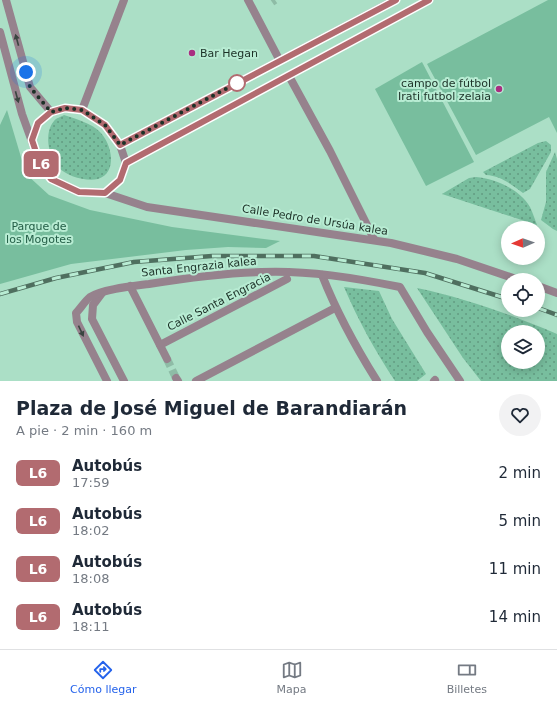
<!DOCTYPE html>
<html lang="es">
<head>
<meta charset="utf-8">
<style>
  body { margin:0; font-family:"DejaVu Sans",sans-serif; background:#f2f2f3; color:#1f2937; height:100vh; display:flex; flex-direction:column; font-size:15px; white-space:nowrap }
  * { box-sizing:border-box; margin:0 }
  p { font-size:13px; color:#747a83 }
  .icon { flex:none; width:22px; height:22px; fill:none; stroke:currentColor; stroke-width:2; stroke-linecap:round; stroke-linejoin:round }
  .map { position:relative; height:381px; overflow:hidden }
  .panel { display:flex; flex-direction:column; background:#fff; flex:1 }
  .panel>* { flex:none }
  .badge { padding:0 8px; border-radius:6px; font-size:14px; line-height:26px }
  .needle { width:26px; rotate:268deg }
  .tools { position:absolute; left:501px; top:221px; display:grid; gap:8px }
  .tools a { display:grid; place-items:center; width:44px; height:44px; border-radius:50%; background:#fff; box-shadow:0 2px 10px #0003; font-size:20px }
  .you { position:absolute; width:20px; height:20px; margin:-10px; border:3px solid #fff; border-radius:50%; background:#1a73e8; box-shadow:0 0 0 6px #1a73e833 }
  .map>.badge { position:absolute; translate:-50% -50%; box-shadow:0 0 0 2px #fff }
  .round { display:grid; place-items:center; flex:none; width:42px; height:42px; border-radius:21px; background:#f2f2f3 }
  .overview { display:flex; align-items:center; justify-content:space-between; height:68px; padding:0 16px }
  h1 { font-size:19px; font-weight:600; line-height:30px }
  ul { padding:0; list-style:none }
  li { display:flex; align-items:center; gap:12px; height:48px; padding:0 16px }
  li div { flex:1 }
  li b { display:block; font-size:15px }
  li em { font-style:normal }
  li .badge { min-width:44px; font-weight:700; text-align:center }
  .dock { display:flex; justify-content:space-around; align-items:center; height:56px; border-top:1px solid #e0e1e3; background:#fff; font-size:11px; color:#747a83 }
  .dock a { display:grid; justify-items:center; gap:2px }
  .dock .current { color:#2563eb }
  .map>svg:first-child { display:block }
  .grass { fill:url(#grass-dots); fill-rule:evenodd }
  .park { fill:#78be9e }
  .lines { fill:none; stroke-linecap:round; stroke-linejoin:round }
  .pedestrian-tunnel { stroke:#8ebca6; stroke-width:8; stroke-dasharray:8 4; stroke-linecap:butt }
  .pedestrian { stroke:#96828d; stroke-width:8 }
  .minor { stroke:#96828d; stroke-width:8 }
  .tertiary { stroke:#96828d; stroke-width:8 }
  .rail-casing { stroke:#4f6f5f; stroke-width:4.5 }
  .rail { stroke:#b8ecd3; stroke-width:3; stroke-dasharray:9; stroke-linecap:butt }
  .oneway { fill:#3a4540 }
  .line-casing { stroke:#fff; stroke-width:9 }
  .line { stroke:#b26b70; stroke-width:6 }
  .walk { stroke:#1c3127; stroke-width:4; stroke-dasharray:0 7.2 }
  .poi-dot { fill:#a92e81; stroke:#b8ecd3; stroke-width:1.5 }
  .stop-dot { fill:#fff; stroke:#b26b70; stroke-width:2 }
  .labels { text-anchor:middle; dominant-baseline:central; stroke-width:4; stroke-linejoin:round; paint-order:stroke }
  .poi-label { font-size:11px; fill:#1c3127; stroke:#b8ecd3; text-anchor:start }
  .street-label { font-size:11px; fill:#1c3127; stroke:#b8ecd3 }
  .park-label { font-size:11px; fill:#245e47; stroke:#b8ecd3 }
</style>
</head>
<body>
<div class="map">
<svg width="557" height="381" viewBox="0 0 557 381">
  <defs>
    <pattern id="grass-dots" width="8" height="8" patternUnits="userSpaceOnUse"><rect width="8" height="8" fill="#78be9e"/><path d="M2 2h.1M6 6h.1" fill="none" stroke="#629b81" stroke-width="1.8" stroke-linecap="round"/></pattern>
  </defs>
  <rect width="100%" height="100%" fill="#abdfc6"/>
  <g class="grass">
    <path d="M64 115C76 119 91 123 100 132 112 144 118 173 98 179 86 182 66 176 58 167 48 156 44 132 54 121 56 118 61 117 64 115Z"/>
    <path d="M546 141 551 145V152L530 189 523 193C511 184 501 176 486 175L483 172 538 143Z"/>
    <polygon points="555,152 557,159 557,231 553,229 541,220 546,202 546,172"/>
    <path d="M476 177C496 179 519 189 530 207 533 213 535 220 537 225L442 194 469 178Z"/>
    <path d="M344 287 379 291 392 319 426 374 417 381H395C375 351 358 320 344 287Z"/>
    <path d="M417 288C465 298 512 315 557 334V381H481L463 358ZM508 332H538V362H508Z"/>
  </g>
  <g class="park">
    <polygon points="548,0 557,0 557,133 549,117 476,155 427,64"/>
    <polygon points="422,62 474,162 426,186 375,89"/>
    <polygon points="7,110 26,174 49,195 90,210 172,227 280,241 266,248 228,247 186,250 71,264 0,284 0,125"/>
  </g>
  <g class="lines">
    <g class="pedestrian-tunnel">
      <polyline points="272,2 275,0"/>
      <polyline points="167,359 176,378"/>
    </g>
    <g class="pedestrian">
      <path d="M322 275C337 313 355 346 377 381"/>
      <polyline points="130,286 167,359"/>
      <polyline points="160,345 287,279"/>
      <polyline points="176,378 178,381"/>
      <polyline points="196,381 335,308"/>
      <polyline points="434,381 435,380"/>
    </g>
    <g class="minor">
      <polyline points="248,0 280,61"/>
      <polyline points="289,76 330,151 374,239"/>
      <polyline points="82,110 124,0"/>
      <polyline points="105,193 147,207 391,243 457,259 519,280"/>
      <polyline points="538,286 557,293"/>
      <polyline points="102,293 93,305 92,319 124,381"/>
      <path d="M107 381 77 322 76 313C80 309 85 301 90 297 102 289 134 286 149 284 186 278 223 273 261 272 308 270 355 278 400 287L427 332 460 381"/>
    </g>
    <g class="tertiary">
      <polyline points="6,0 30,87 51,112"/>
      <polyline points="0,32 22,114 40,164 51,179 79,192 105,193 120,180 126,163 120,145 105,125 82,110 65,108 51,112 38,123 32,140"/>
      <polyline points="120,145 395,0"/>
      <polyline points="126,163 429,0"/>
    </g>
    <defs>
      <g id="rail">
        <polyline points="0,294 56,278 134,262 212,256 314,256 425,273 508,299"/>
        <polyline points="538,308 557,315"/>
      </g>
    </defs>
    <use href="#rail" class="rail-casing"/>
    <use href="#rail" class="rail"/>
  </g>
  <defs><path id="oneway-solid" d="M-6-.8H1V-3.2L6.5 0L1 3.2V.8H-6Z"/></defs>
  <g class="oneway">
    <use href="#oneway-solid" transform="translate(17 40) rotate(-105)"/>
    <use href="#oneway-solid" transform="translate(17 97) rotate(75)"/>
    <use href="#oneway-solid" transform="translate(81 331) rotate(65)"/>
  </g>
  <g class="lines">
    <defs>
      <polyline id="line" points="396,0 120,145 105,125 82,110 65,108 51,112 38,123 32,140 40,164 51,179 79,192 105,193 120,180 126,163 429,0"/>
    </defs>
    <use href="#line" class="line-casing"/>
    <use href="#line" class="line"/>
    <polyline class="walk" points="26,72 30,87 51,112 65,108 82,110 105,125 120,145 237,83"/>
  </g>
  <g class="poi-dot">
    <circle cx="192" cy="53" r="4"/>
    <circle cx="499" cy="89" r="4"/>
  </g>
  <circle class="stop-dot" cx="237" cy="83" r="8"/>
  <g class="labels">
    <g class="poi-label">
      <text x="200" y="53">Bar Hegan</text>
      <text x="491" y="83" text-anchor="end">campo de fútbol<tspan x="491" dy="13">Irati futbol zelaia</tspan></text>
    </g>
    <g class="street-label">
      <text transform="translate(315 220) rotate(9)">Calle Pedro de Ursúa kalea</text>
      <text transform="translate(199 267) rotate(-6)">Santa Engrazia kalea</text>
      <text transform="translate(219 302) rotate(-27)">Calle Santa Engracia</text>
    </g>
    <g class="park-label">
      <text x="39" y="226">Parque de<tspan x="39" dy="13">los Mogotes</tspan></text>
    </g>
  </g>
</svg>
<div class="tools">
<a><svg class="needle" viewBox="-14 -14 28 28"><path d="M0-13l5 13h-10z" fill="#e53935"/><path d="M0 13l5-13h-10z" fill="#747a83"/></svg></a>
<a><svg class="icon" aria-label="locate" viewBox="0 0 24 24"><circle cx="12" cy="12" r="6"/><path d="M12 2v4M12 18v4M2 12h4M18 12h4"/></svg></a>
<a><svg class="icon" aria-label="layers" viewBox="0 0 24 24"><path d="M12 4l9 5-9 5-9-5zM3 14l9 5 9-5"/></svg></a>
</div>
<div class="you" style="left:26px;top:72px"></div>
<b class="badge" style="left:41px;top:164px;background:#b26b70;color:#fff">L6</b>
</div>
<section class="panel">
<div class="overview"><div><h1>Plaza de José Miguel de Barandiarán</h1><p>A pie · 2 min · 160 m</p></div><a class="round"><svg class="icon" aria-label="heart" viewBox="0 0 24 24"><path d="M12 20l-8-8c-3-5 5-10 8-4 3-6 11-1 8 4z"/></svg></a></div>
<ul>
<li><span class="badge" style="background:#b26b70;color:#fff">L6</span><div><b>Autobús</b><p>17:59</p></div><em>2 min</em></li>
<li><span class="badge" style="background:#b26b70;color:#fff">L6</span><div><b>Autobús</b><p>18:02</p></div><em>5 min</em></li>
<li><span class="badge" style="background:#b26b70;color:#fff">L6</span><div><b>Autobús</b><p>18:08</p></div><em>11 min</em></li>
<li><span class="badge" style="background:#b26b70;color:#fff">L6</span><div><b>Autobús</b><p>18:11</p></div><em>14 min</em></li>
</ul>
</section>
<nav class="dock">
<a class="current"><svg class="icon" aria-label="directions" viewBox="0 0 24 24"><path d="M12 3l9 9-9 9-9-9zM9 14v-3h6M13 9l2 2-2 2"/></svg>Cómo llegar</a>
<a><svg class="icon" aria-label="map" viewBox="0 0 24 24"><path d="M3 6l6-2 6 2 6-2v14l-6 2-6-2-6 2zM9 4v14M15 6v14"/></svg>Mapa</a>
<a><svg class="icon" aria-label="tickets" viewBox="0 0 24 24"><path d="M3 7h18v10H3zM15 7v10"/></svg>Billetes</a>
</nav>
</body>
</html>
